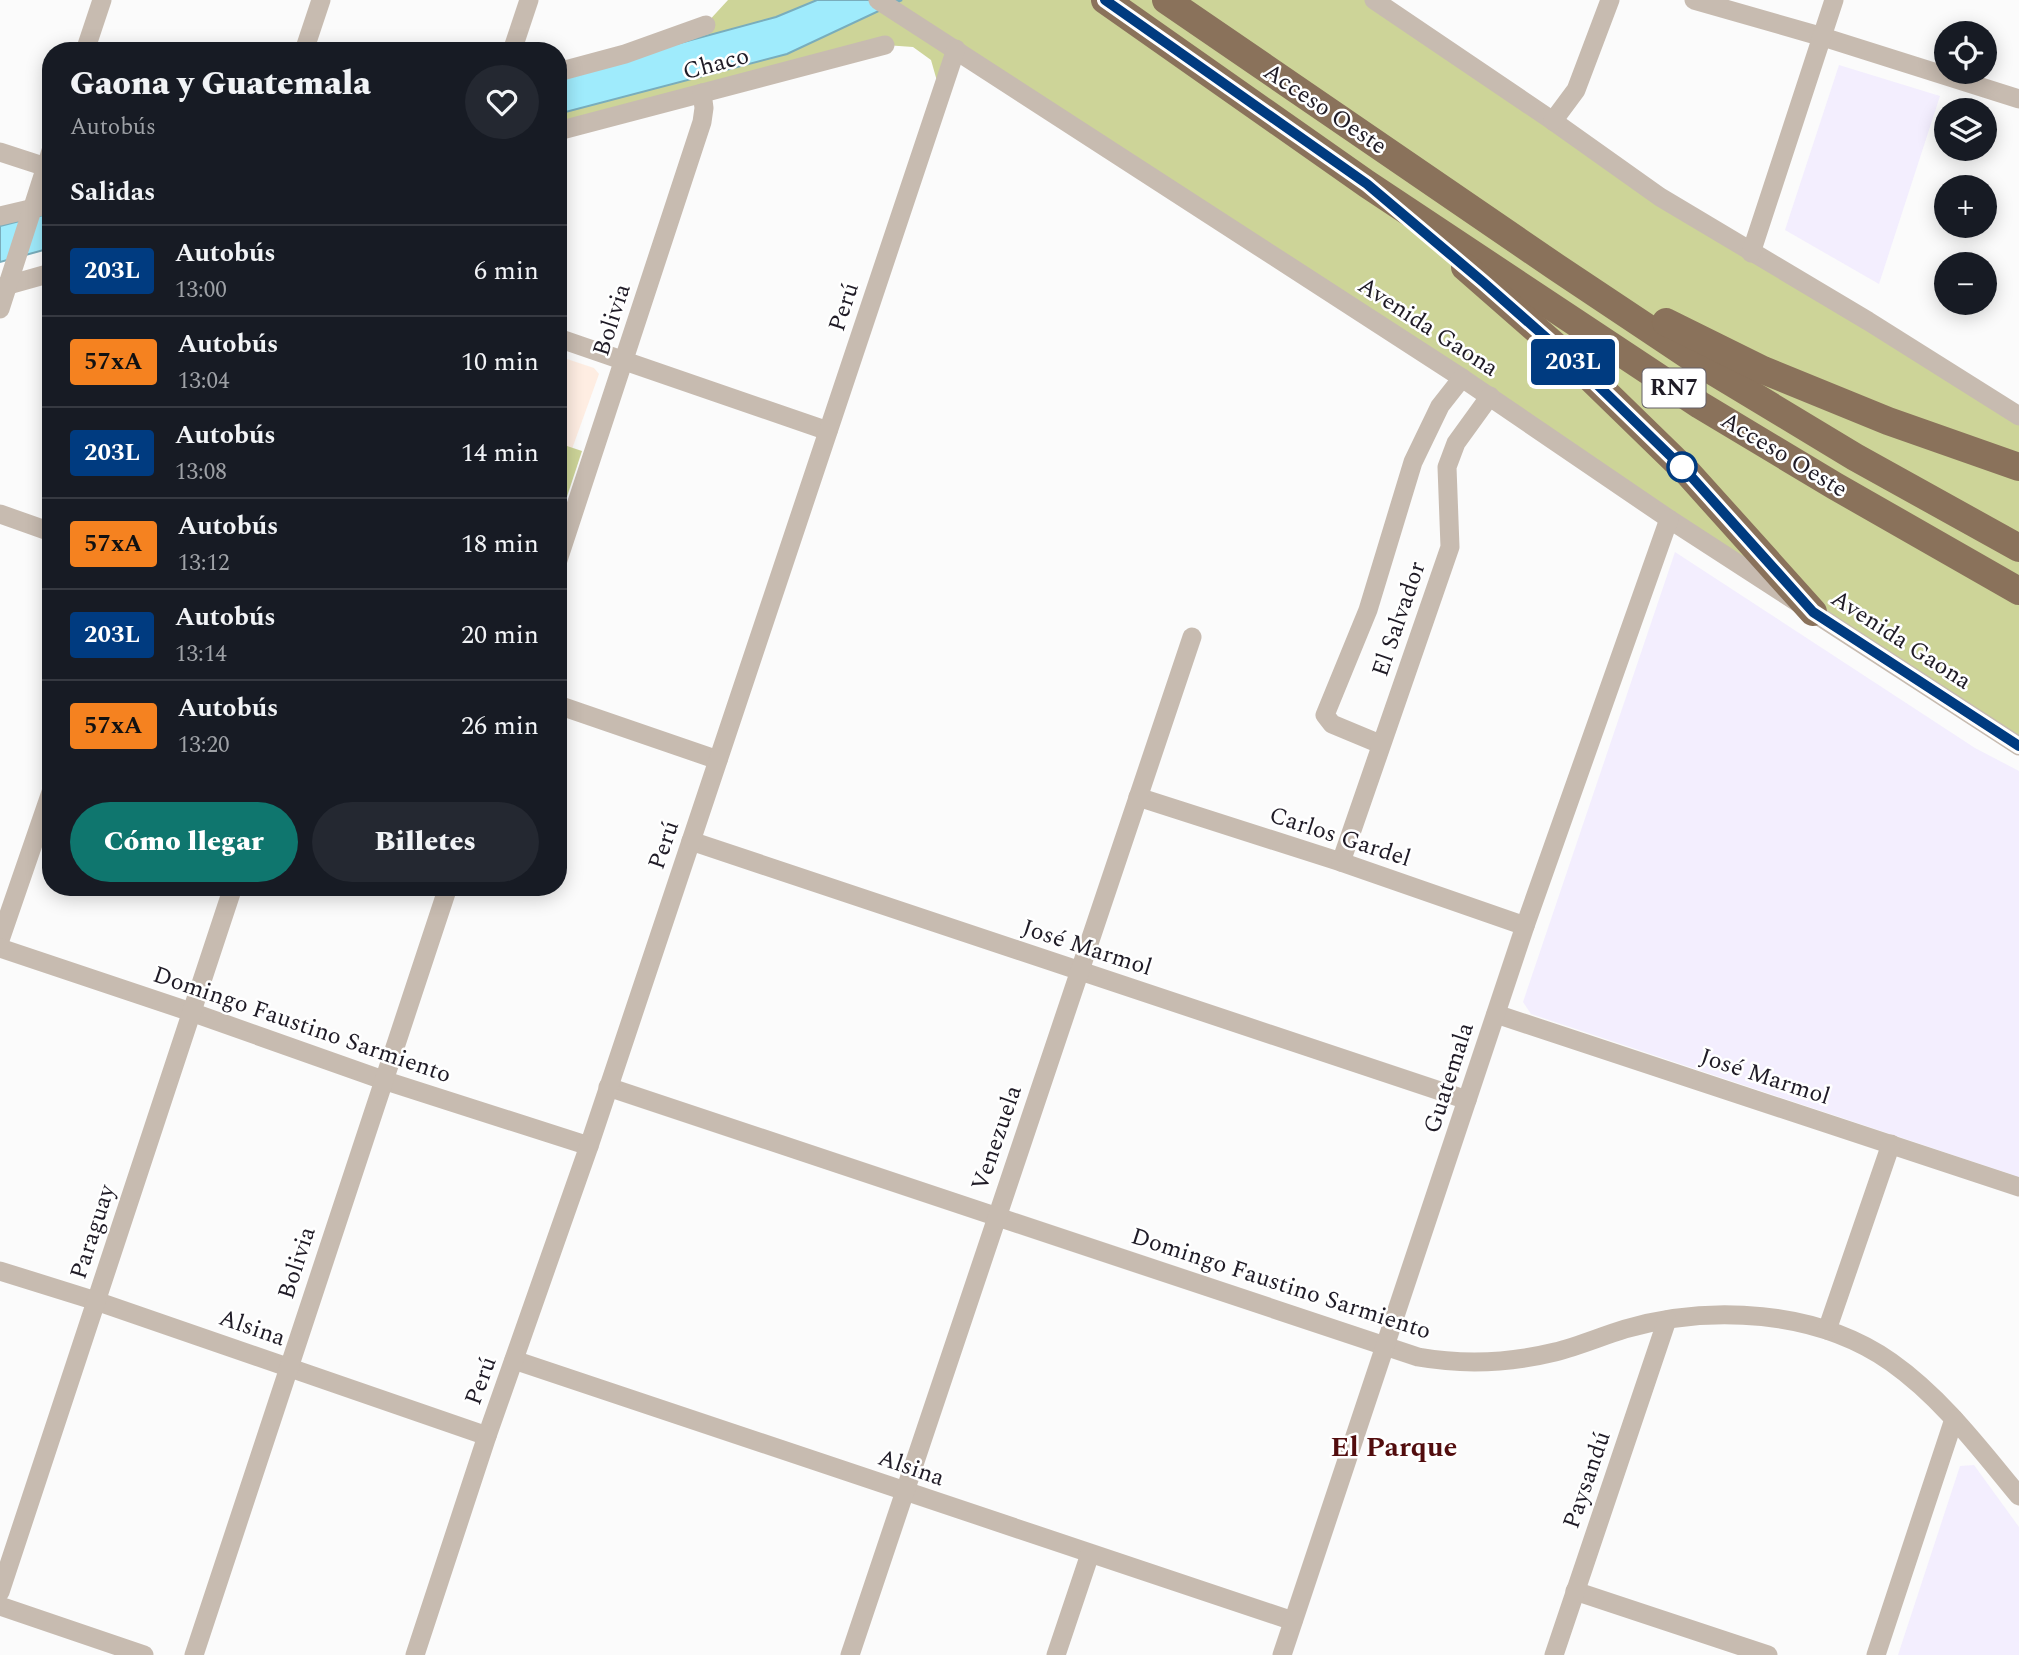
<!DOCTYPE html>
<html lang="es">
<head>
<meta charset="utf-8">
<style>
  body { margin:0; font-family:Spectral,serif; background:#242831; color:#f1f3f6; height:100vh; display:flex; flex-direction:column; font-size:26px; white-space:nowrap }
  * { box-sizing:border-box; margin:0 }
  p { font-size:23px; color:#9ea1a6 }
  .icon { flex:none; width:38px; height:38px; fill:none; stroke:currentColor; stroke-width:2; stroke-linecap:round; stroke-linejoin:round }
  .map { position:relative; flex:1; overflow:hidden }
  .details { position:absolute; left:42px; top:42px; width:525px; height:854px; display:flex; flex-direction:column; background:#171b24; border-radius:28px; box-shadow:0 4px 18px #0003 }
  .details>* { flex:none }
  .badge { padding:0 14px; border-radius:5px; font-size:24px; line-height:46px }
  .tools { position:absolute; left:1934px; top:21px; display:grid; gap:14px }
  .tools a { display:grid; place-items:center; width:63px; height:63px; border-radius:50%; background:#171b24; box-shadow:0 4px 18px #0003; font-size:35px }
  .map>.badge { position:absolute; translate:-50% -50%; box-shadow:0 0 0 4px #fff }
  h2 { padding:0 28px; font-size:26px; line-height:63px }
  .round { display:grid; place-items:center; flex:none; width:74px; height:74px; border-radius:37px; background:#242831 }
  .summary { display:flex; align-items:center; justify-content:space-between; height:119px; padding:0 28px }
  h1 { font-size:33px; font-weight:800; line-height:52px }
  .action { display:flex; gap:14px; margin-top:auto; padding:14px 28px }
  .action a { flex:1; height:80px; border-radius:42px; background:#0f766e; color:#fff; font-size:28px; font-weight:800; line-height:80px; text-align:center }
  .action a+a { background:#242831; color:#f1f3f6 }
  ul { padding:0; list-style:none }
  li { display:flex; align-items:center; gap:21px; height:91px; padding:0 28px; border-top:2px solid #363941 }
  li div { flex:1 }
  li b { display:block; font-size:26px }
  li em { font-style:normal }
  li .badge { min-width:77px; font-weight:700; text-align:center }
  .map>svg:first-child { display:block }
  .built { fill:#f3eefe }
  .education { fill:#feede2 }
  .green { fill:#cdd498 }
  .water { fill:#9febfc; stroke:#79adbc; stroke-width:2 }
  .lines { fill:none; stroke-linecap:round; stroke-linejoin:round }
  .minor { stroke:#c7bbb0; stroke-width:19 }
  .highway { stroke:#8a725b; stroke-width:28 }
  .line-casing { stroke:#fff; stroke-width:16 }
  .line { stroke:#003b80; stroke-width:10 }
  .stop-dot { fill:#fff; stroke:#003b80; stroke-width:3.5 }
  .labels { text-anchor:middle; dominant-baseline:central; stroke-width:5; stroke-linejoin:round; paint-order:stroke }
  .shield { fill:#fff; stroke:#625f67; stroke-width:2 }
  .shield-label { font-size:23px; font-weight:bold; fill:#1f1b26 }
  .street-label { font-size:24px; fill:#1f1b26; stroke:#fff }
  .quarter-label { font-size:28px; font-weight:bold; fill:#520d0e; stroke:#fff }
</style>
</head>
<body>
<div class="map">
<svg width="2019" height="1655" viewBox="0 0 2019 1655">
  <rect width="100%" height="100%" fill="#fbfbfb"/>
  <g class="built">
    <polygon points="1839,65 1940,96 1879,284 1785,230"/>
    <polygon points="1675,552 1975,748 2019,771 2019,1177 1531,1014 1523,1002"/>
    <polygon points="1974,1465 2019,1527 2019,1655 1898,1655 1960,1466"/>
  </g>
  <polygon class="education" points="558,356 594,368 599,374 572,449 558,443"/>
  <g class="green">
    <polygon points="728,0 1374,0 1553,121 2019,416 2019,746 957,49 941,95 931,60 913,47 885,45 558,131 558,72 705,25"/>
    <polygon points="558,443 582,451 558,524"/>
  </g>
  <g class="water">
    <polygon points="817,0 902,0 787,54 558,114 558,76 776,17"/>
    <polygon points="51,213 51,248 0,262 0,226"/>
  </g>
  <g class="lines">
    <g class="minor">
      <polyline points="878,0 1462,378 1669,519 2019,746"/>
      <polyline points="1374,0 1553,121 1660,197 1868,321 2019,416"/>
      <polyline points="1694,0 1823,37 2019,99"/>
      <polyline points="85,51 102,0"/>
      <polyline points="304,51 321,0"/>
      <polyline points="512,51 529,0"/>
      <polyline points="558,72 625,54 706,25"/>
      <polyline points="1553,121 1576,90 1610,0"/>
      <polyline points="558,131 885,45"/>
      <polyline points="0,152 46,167"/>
      <polyline points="0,216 51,204"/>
      <polyline points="1751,253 1834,0"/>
      <polyline points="1,287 51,273"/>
      <polyline points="0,309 51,151"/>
      <polyline points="558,338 828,431"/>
      <polyline points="0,514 51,532"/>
      <polyline points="558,560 702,122 704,108 702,93"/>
      <polyline points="558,705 718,760"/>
      <polyline points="1380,744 1332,724 1325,715 1368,610 1413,462 1440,406 1462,378"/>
      <polyline points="1138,797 1341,862 1525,926"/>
      <polyline points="691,841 1467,1100"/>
      <polyline points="1341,862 1450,547 1447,467 1456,443 1490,396"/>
      <polyline points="0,940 51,792"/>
      <polyline points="0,948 191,1012 383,1080 589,1146"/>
      <polyline points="1496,1014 2019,1187"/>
      <path d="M608 1087 1418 1357C1464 1365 1510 1363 1555 1352 1579 1346 1602 1336 1625 1329 1710 1304 1817 1310 1891 1362 1942 1398 1980 1449 2019 1496"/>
      <polyline points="0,1271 96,1301 487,1436"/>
      <polyline points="1827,1330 1891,1144"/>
      <polyline points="514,1360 1293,1621"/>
      <polyline points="1575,1591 1768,1655"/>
      <polyline points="0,1592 233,887"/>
      <polyline points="0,1606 144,1655"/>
      <polyline points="194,1655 448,887"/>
      <polyline points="415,1655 487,1436 589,1146 956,49"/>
      <polyline points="850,1655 1192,637"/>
      <polyline points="1056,1655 1090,1554"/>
      <polyline points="1282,1655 1525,926 1669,519"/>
      <polyline points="1554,1655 1667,1320"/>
      <polyline points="1876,1655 1954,1419"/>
    </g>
    <g class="highway">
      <polyline points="1105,0 1367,184 1700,405 1835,486 2019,591"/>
      <polyline points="1166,0 1556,267 1706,367 1855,457 2019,548"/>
      <polyline points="1465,267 1577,365 1688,473 1813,612"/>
      <polyline points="1666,322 1763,370 1888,421 2019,467"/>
    </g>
  </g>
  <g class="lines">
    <defs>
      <polyline id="line" points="1105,0 1367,184 1483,282 1577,365 1688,473 1813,612 2019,746"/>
    </defs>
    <use href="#line" class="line-casing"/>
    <use href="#line" class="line"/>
  </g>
  <circle class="stop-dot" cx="1682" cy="467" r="14"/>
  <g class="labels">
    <rect class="shield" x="1642.5" y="368.5" width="63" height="39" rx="5"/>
    <g class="shield-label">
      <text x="1674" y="388">RN7</text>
    </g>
    <g class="street-label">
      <text transform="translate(716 64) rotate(-15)">Chaco</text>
      <text transform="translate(1325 109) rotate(34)">Acceso Oeste</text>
      <text transform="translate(844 307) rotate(-72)">Perú</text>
      <text transform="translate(612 320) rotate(-72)">Bolivia</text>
      <text transform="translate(1428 327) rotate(33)">Avenida Gaona</text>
      <text transform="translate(1784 455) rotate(31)">Acceso Oeste</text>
      <text transform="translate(1399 619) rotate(-71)">El Salvador</text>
      <text transform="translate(1901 640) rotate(33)">Avenida Gaona</text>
      <text transform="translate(1340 837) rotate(18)">Carlos Gardel</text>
      <text transform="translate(664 845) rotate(-71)">Perú</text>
      <text transform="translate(1087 948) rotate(18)">José Marmol</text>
      <text transform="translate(302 1025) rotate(19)">Domingo Faustino Sarmiento</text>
      <text transform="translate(1765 1077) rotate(18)">José Marmol</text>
      <text transform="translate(1449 1078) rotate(-72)">Guatemala</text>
      <text transform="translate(997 1138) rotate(-71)">Venezuela</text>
      <text transform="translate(93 1232) rotate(-72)">Paraguay</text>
      <text transform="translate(297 1263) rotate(-72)">Bolivia</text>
      <text transform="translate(1281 1284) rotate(18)">Domingo Faustino Sarmiento</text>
      <text transform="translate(252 1328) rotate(19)">Alsina</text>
      <text transform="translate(481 1381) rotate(-70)">Perú</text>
      <text transform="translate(911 1468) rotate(19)">Alsina</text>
      <text transform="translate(1587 1480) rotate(-71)">Paysandú</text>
    </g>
    <g class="quarter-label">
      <text x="1394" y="1447">El Parque</text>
    </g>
  </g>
</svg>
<div class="tools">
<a><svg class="icon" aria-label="locate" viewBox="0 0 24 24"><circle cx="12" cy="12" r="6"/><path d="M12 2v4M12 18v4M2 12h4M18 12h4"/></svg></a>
<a><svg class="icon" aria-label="layers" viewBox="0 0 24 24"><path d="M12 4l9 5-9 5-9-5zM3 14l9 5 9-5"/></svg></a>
<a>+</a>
<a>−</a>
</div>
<b class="badge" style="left:1573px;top:362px;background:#003b80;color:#fff">203L</b>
<section class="details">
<div class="summary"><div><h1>Gaona y Guatemala</h1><p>Autobús</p></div><a class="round"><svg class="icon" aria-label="heart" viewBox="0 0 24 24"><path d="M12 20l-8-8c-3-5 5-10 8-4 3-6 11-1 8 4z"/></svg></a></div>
<h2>Salidas</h2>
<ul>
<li><span class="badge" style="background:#003b80;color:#fff">203L</span><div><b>Autobús</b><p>13:00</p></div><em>6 min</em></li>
<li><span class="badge" style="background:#f58220;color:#111">57xA</span><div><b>Autobús</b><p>13:04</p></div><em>10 min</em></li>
<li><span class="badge" style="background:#003b80;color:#fff">203L</span><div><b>Autobús</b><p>13:08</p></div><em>14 min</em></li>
<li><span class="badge" style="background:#f58220;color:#111">57xA</span><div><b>Autobús</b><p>13:12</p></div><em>18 min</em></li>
<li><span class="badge" style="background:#003b80;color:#fff">203L</span><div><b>Autobús</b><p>13:14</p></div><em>20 min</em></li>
<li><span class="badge" style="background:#f58220;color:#111">57xA</span><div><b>Autobús</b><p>13:20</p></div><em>26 min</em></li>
</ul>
<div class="action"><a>Cómo llegar</a><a>Billetes</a></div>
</section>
</div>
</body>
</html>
